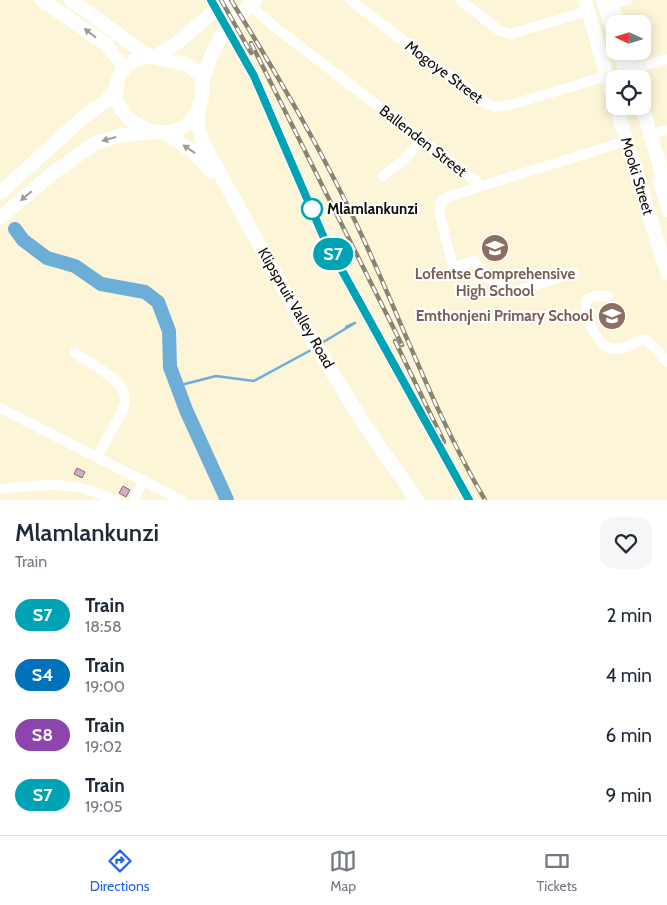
<!DOCTYPE html>
<html lang="en">
<head>
<meta charset="utf-8">
<style>
  body { margin:0; font-family:Cabin,sans-serif; background:#f6f6f7; color:#1f2937; height:100vh; display:flex; flex-direction:column; font-size:19px; white-space:nowrap }
  * { box-sizing:border-box; margin:0 }
  p { font-size:16px; color:#747a83 }
  .icon { flex:none; width:28px; height:28px; fill:none; stroke:currentColor; stroke-width:2; stroke-linecap:round; stroke-linejoin:round }
  .map { position:relative; height:500px; overflow:hidden }
  .drawer { display:flex; flex-direction:column; background:#fff; flex:1 }
  .drawer>* { flex:none }
  .badge { padding:0 10px; border-radius:16px; font-size:18px; line-height:32px }
  .needle { width:32px; rotate:274deg }
  .controls { position:absolute; left:606px; top:15px; display:grid; gap:10px }
  .controls a { display:grid; place-items:center; width:45px; height:45px; border-radius:10px; background:#fff; box-shadow:0 2px 12px #0003; font-size:25px }
  .map>.badge { position:absolute; translate:-50% -50%; box-shadow:0 0 0 2px #fff }
  .round { display:grid; place-items:center; flex:none; width:52px; height:52px; border-radius:15px; background:#f6f6f7 }
  .headline { display:flex; align-items:center; justify-content:space-between; height:85px; padding:0 15px }
  h1 { font-size:24px; font-weight:600; line-height:38px }
  ul { padding:0; list-style:none }
  li { display:flex; align-items:center; gap:15px; height:60px; padding:0 15px }
  li div { flex:1 }
  li b { display:block; font-size:19px }
  li em { font-style:normal }
  li .badge { min-width:55px; font-weight:700; text-align:center }
  .tabs { display:flex; justify-content:space-around; align-items:center; height:70px; border-top:1px solid #e0e1e3; background:#fff; font-size:14px; color:#747a83 }
  .tabs a { display:grid; justify-items:center; gap:2px }
  .tabs .selected { color:#2563eb }
  .map>svg:first-child { display:block }
  .lines { fill:none; stroke-linecap:round; stroke-linejoin:round }
  .stream { stroke:#6daed9; stroke-width:2.5 }
  .river { stroke:#6daed9; stroke-width:14 }
  .building { fill:#d5afbf; stroke:#896675 }
  .minor { stroke:#fff; stroke-width:10 }
  .major { stroke:#fff; stroke-width:14 }
  .rail-casing { stroke:#898470; stroke-width:4.5 }
  .rail { stroke:#fff; stroke-width:2.5; stroke-dasharray:8; stroke-linecap:butt }
  .oneway { fill:#9f9e9a }
  .line-casing { stroke:#fff; stroke-width:11 }
  .line { stroke:#00a3b4; stroke-width:8 }
  .stop-dot { fill:#fff; stroke:#00a3b4; stroke-width:2.5 }
  .labels { text-anchor:middle; dominant-baseline:central; stroke-width:4; stroke-linejoin:round; paint-order:stroke }
  .street-label { font-size:15px; fill:#100d02; stroke:#fff }
  .stop-label { font-size:15px; font-weight:bold; fill:#100d02; stroke:#fff; text-anchor:start }
  .education-label { font-size:15px; font-weight:bold; fill:#785e54; stroke:#fff }
</style>
</head>
<body>
<div class="map">
<svg width="667" height="500" viewBox="0 0 667 500">
  <rect width="100%" height="100%" fill="#fdf5d8"/>
  <g class="lines">
    <g class="stream">
      <polyline points="320,344 355,323 346,327"/>
      <polyline points="177,386 216,376 254,381 313,349"/>
    </g>
    <polyline class="river" points="15,229 23,240 47,258 75,266 101,284 145,292 158,302 169,331 170,367 186,410 227,500"/>
  </g>
  <g class="building">
    <polygon points="77,468 85,472 82,478 74,474"/>
    <polygon points="123,486 130,490 126,497 119,493"/>
  </g>
  <g class="lines">
    <g class="minor">
      <polyline points="248,0 254,9 275,27 482,186 626,141"/>
      <polyline points="350,0 488,105 495,107 510,105 607,76"/>
      <polyline points="460,0 500,31 511,34 588,11"/>
      <polyline points="601,0 615,45"/>
      <polyline points="611,5 627,0"/>
      <polyline points="617,51 626,79"/>
      <polyline points="632,69 667,59"/>
      <polyline points="651,134 667,130"/>
      <polyline points="383,176 403,161 421,140"/>
      <polyline points="658,181 667,212"/>
      <polyline points="482,186 450,196 441,202 439,212 453,267 474,261 486,277 513,292 574,273"/>
      <path d="M608 296H595L587 299C582 311 597 346 610 348 624 351 632 344 644 339L654 347 667 362"/>
      <path d="M75 353C142 395 134 391 97 456"/>
      <polyline points="0,408 181,500"/>
      <path d="M0 489C48 484 71 480 116 500"/>
      <polyline points="134,500 144,480"/>
    </g>
    <g class="major">
      <polyline points="42,0 107,45 123,67"/>
      <polyline points="71,0 148,56"/>
      <polyline points="585,0 615,104"/>
      <polyline points="609,0 618,24"/>
      <polyline points="627,51 635,79"/>
      <path d="M148 56 188 65 202 77C209 142 143 149 117 103 113 78 123 61 148 56Z"/>
      <polyline points="155,57 177,43 227,0"/>
      <path d="M202 84C213 42 224 28 256 0"/>
      <polyline points="616,106 667,273"/>
      <polyline points="642,106 667,190"/>
      <polyline points="199,107 198,125 203,143 304,326 362,421 417,500"/>
      <polyline points="164,132 196,154 211,171"/>
      <polyline points="0,193 78,122 108,99 117,88"/>
      <polyline points="0,218 53,173 95,143 122,135 157,132"/>
    </g>
    <defs>
      <g id="rail">
        <polyline points="211,0 254,76 334,257 469,500"/>
        <polyline points="221,0 251,53"/>
        <path d="M231 0C281 81 329 162 368 249 406 333 438 420 485 500"/>
        <polyline points="251,43 402,345"/>
        <polyline points="395,341 444,442"/>
      </g>
    </defs>
    <use href="#rail" class="rail-casing"/>
    <use href="#rail" class="rail"/>
  </g>
  <defs><path id="oneway-solid" d="M-6-.8H1V-3.2L6.5 0L1 3.2V.8H-6Z" transform="scale(1.25)"/></defs>
  <g class="oneway">
    <use href="#oneway-solid" transform="translate(90 33) rotate(-142)"/>
    <use href="#oneway-solid" transform="translate(109 139) rotate(165)"/>
    <use href="#oneway-solid" transform="translate(189 149) rotate(-146)"/>
    <use href="#oneway-solid" transform="translate(26 196) rotate(140)"/>
  </g>
  <g class="lines">
    <defs>
      <polyline id="line" points="211,0 254,76 324,238 469,500"/>
    </defs>
    <use href="#line" class="line-casing"/>
    <use href="#line" class="line"/>
  </g>
  <defs>
    <symbol id="school-disc" viewBox="-11 -11 22 22"><circle r="9.5" fill="#8d6e63" stroke="#fff"/><path d="M0-5L7-2L0 1L-7-2ZM-4 1L0 2.5L4 1V4Q0 6-4 4Z" fill="#fff"/></symbol>
  </defs>
  <g fill-rule="evenodd">
    <use href="#school-disc" x="479" y="232" width="32" height="32"/>
    <use href="#school-disc" x="596" y="300" width="32" height="32"/>
  </g>
  <circle class="stop-dot" cx="312" cy="209" r="10"/>
  <g class="labels">
    <g class="street-label">
      <text transform="translate(444 72) rotate(37)">Mogoye Street</text>
      <text transform="translate(423 141) rotate(38)">Ballenden Street</text>
      <text transform="translate(637 176) rotate(73)">Mooki Street</text>
      <text transform="translate(296 308) rotate(60)">Klipspruit Valley Road</text>
    </g>
    <g class="stop-label">
      <text x="327" y="209">Mlamlankunzi</text>
    </g>
    <g class="education-label">
      <text x="495" y="274">Lofentse Comprehensive<tspan x="495" dy="17">High School</tspan></text>
      <text x="593" y="316" text-anchor="end">Emthonjeni Primary School</text>
    </g>
  </g>
</svg>
<div class="controls">
<a><svg class="needle" viewBox="-14 -14 28 28"><path d="M0-13l5 13h-10z" fill="#e53935"/><path d="M0 13l5-13h-10z" fill="#747a83"/></svg></a>
<a><svg class="icon" aria-label="locate" viewBox="0 0 24 24"><circle cx="12" cy="12" r="6"/><path d="M12 2v4M12 18v4M2 12h4M18 12h4"/></svg></a>
</div>
<b class="badge" style="left:333px;top:254px;background:#00a3b4;color:#fff">S7</b>
</div>
<section class="drawer">
<div class="headline"><div><h1>Mlamlankunzi</h1><p>Train</p></div><a class="round"><svg class="icon" aria-label="heart" viewBox="0 0 24 24"><path d="M12 20l-8-8c-3-5 5-10 8-4 3-6 11-1 8 4z"/></svg></a></div>
<ul>
<li><span class="badge" style="background:#00a3b4;color:#fff">S7</span><div><b>Train</b><p>18:58</p></div><em>2 min</em></li>
<li><span class="badge" style="background:#0072bc;color:#fff">S4</span><div><b>Train</b><p>19:00</p></div><em>4 min</em></li>
<li><span class="badge" style="background:#8e44ad;color:#fff">S8</span><div><b>Train</b><p>19:02</p></div><em>6 min</em></li>
<li><span class="badge" style="background:#00a3b4;color:#fff">S7</span><div><b>Train</b><p>19:05</p></div><em>9 min</em></li>
</ul>
</section>
<nav class="tabs">
<a class="selected"><svg class="icon" aria-label="directions" viewBox="0 0 24 24"><path d="M12 3l9 9-9 9-9-9zM9 14v-3h6M13 9l2 2-2 2"/></svg>Directions</a>
<a><svg class="icon" aria-label="map" viewBox="0 0 24 24"><path d="M3 6l6-2 6 2 6-2v14l-6 2-6-2-6 2zM9 4v14M15 6v14"/></svg>Map</a>
<a><svg class="icon" aria-label="tickets" viewBox="0 0 24 24"><path d="M3 7h18v10H3zM15 7v10"/></svg>Tickets</a>
</nav>
</body>
</html>
